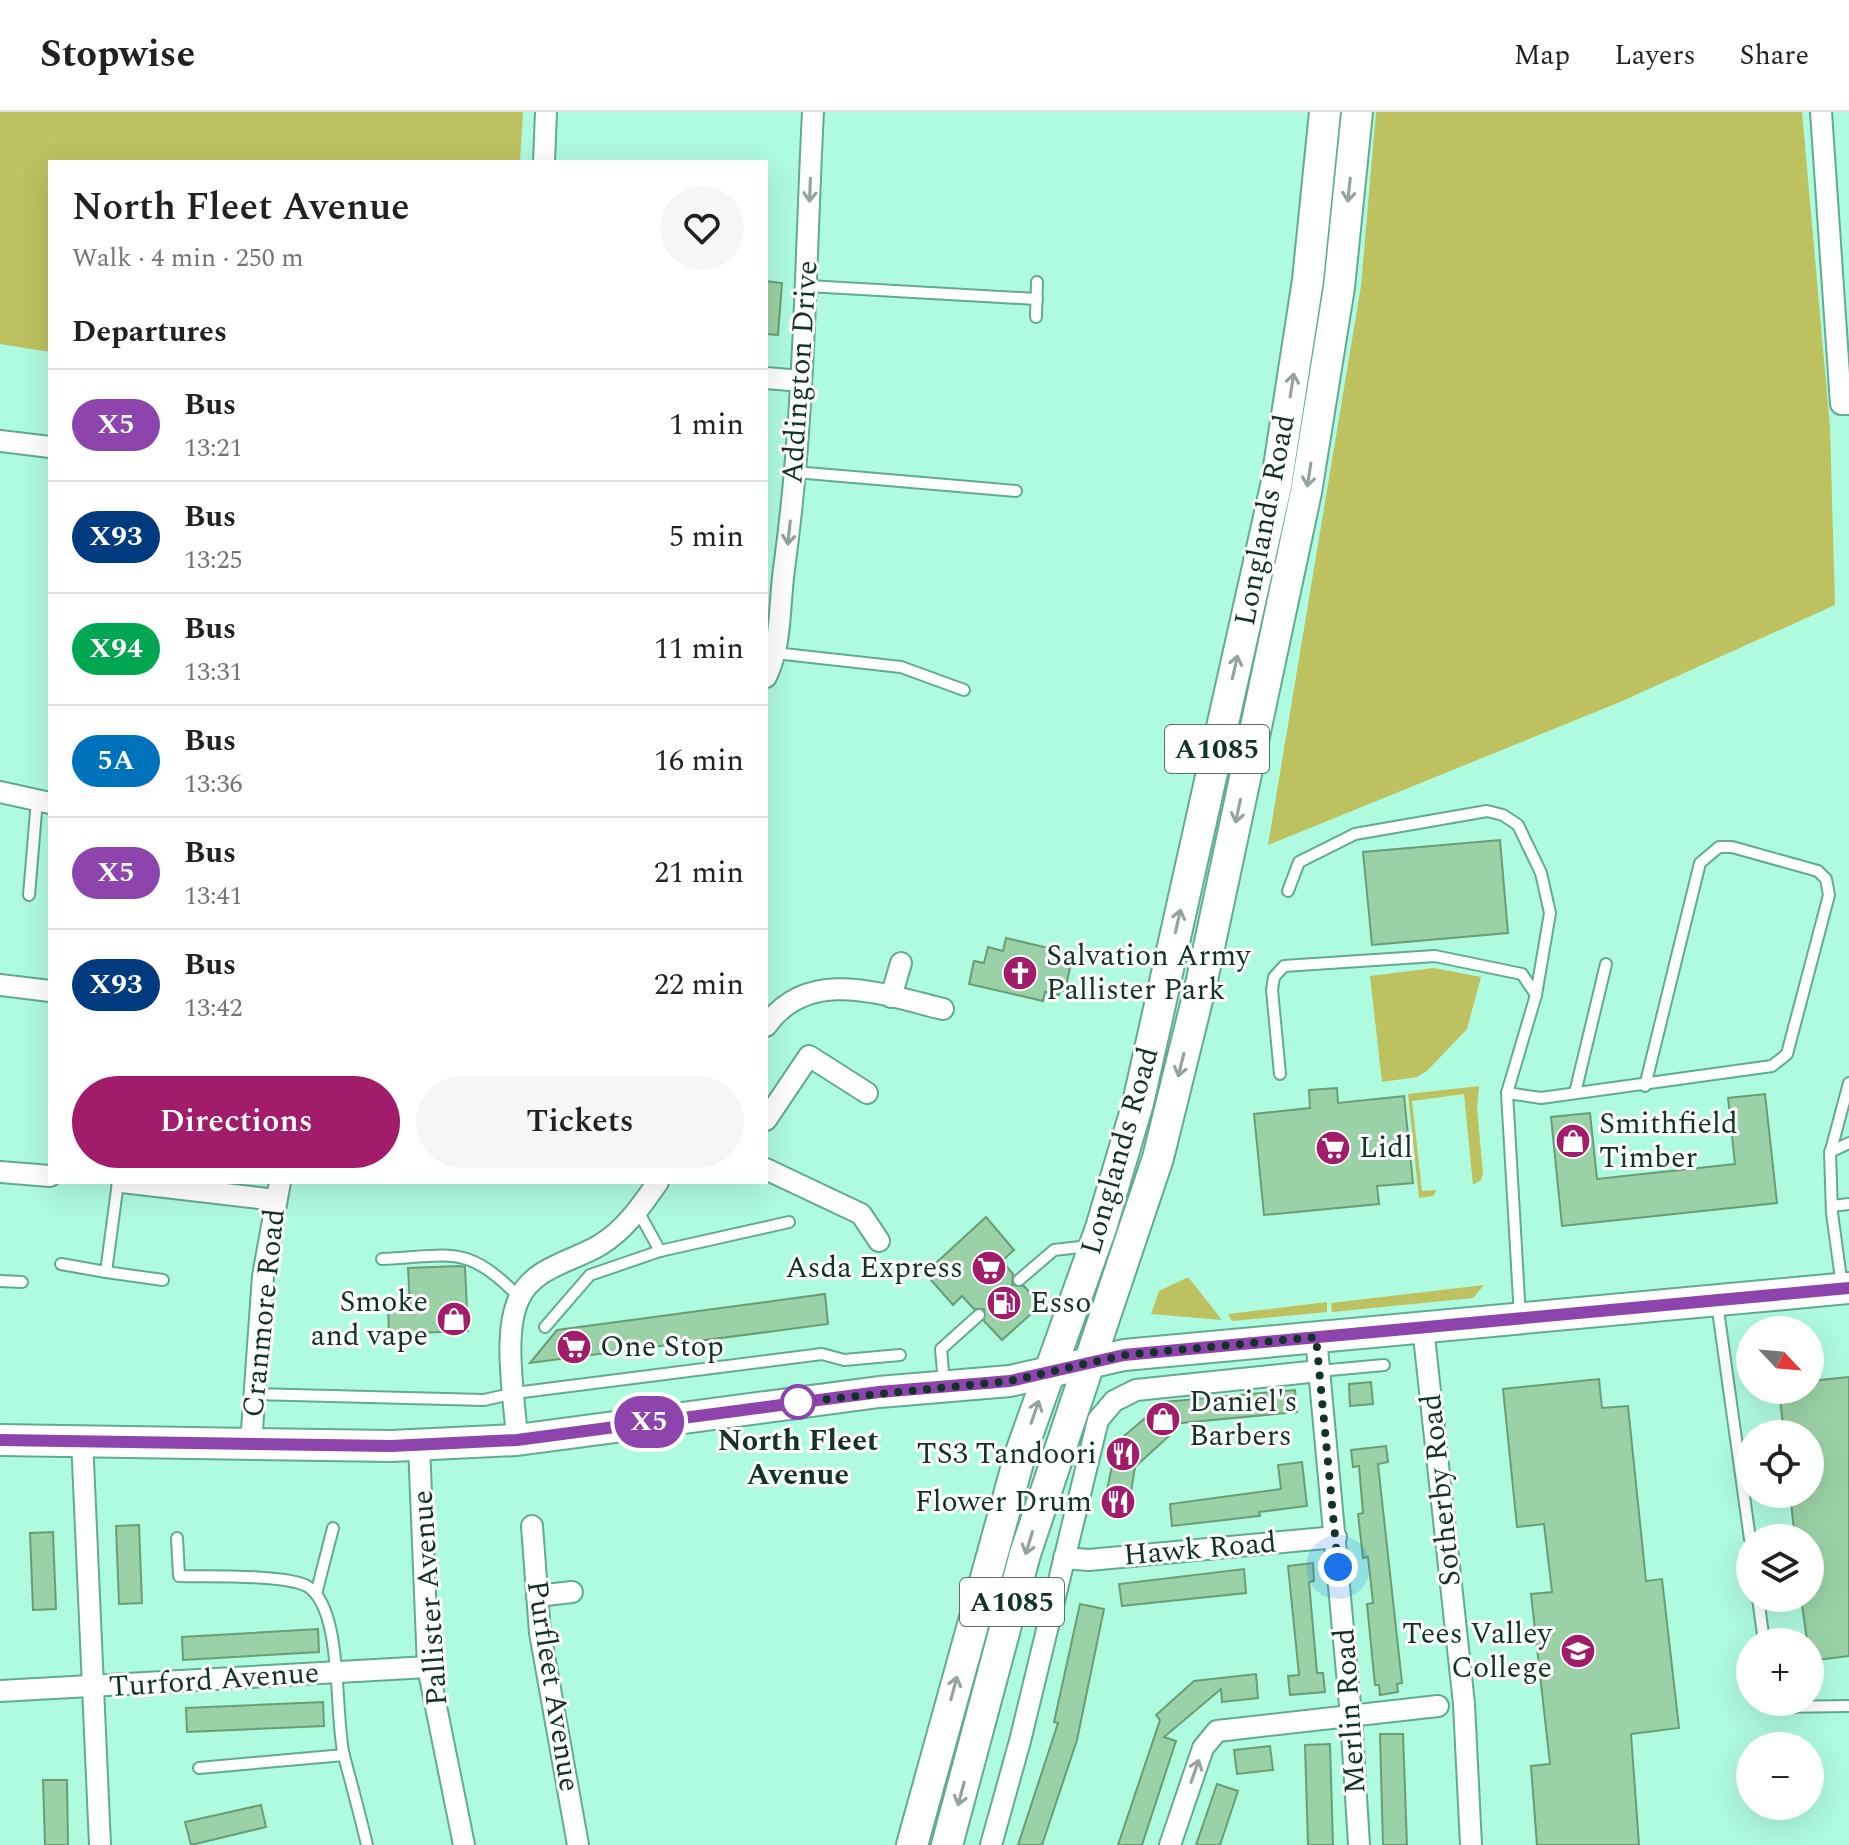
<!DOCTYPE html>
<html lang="en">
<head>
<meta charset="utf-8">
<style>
  body { margin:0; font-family:Spectral,serif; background:#f6f6f6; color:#202124; height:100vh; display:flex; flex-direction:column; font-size:30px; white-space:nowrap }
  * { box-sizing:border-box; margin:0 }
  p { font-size:26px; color:#757577 }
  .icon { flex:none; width:44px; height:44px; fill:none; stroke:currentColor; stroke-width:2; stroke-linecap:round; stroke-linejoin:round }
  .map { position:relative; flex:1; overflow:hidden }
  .drawer { position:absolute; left:48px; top:48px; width:720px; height:1024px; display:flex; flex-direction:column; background:#fff; border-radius:0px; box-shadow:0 8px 32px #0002 }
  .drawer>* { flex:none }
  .badge { padding:0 16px; border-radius:26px; font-size:28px; line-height:52px }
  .needle { width:52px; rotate:116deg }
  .fabs { position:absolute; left:1736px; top:1204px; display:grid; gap:16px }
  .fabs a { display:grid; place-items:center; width:88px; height:88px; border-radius:50%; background:#fff; box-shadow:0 8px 32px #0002; font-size:40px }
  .you { position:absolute; width:40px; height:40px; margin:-20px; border:6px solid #fff; border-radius:50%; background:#1a73e8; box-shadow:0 0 0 12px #1a73e833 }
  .map>.badge { position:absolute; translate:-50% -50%; box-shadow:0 0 0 4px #fff }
  h2 { padding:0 24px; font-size:30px; line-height:72px }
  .round { display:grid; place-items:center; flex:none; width:84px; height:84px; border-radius:42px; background:#f6f6f6 }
  .head { display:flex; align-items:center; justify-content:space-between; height:136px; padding:0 24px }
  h1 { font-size:38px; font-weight:600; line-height:60px }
  .button { display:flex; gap:16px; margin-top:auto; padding:16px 24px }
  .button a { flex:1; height:92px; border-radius:48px; background:#a11c6b; color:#fff; font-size:32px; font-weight:600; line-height:92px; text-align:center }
  .button a+a { background:#f6f6f6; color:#202124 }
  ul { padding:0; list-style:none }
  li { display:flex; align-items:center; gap:24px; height:112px; padding:0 24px; border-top:2px solid #e0e0e0 }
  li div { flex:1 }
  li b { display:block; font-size:30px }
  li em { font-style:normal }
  li .badge { min-width:88px; font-weight:700; text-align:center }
  header { display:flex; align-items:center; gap:48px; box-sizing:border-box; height:112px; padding:0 40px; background:#fff; border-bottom:2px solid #e0e0e0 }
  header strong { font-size:38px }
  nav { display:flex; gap:44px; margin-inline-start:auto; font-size:28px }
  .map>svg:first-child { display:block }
  .green { fill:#bec15f }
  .building { fill:#9bd1a6; stroke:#699d74; stroke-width:2 }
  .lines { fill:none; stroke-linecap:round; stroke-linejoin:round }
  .lane-casing { stroke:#61ab92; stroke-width:14 }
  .street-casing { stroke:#61ab92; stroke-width:24 }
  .primary-casing { stroke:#61ab92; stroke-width:34 }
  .lane { stroke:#fff; stroke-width:10 }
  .street { stroke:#fff; stroke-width:20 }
  .primary { stroke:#fff; stroke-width:30 }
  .oneway { stroke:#95a39e }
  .line-casing { stroke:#fff; stroke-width:18 }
  .line { stroke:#8e44ad; stroke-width:12 }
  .walk { stroke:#133228; stroke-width:8; stroke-dasharray:0 14.4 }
  .stop-dot { fill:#fff; stroke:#8e44ad; stroke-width:4 }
  .labels { text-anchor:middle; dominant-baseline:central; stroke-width:6; stroke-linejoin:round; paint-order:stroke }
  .shield { fill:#fff; stroke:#5a7068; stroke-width:2 }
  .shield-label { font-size:28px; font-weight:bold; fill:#133228 }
  .street-label { font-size:30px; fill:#133228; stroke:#fff }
  .poi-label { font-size:30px; fill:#133228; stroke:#fff; text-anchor:start }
  .stop-label { font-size:30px; font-weight:bold; fill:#133228; stroke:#fff }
</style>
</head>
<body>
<header>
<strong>Stopwise</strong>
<nav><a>Map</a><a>Layers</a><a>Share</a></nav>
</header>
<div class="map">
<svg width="1849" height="1733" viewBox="0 0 1849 1733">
  <rect width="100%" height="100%" fill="#affbe0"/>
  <g class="green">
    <polygon points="0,0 523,0 520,50 50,50 50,240 0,232"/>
    <polygon points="1376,0 1802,0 1830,315 1835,493 1620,590 1268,733 1361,174"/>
    <polygon points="1434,856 1481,865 1467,917 1427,959 1417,965 1382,970 1370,864"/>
    <polygon points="1479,974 1477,996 1483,1062 1481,1068 1473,1073 1464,982 1412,989 1422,1079 1437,1078 1433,1084 1419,1086 1408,982"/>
    <polygon points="1186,1166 1189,1166 1222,1208 1151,1202 1159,1179"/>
    <polygon points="1484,1173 1473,1186 1332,1200 1331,1191"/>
    <polygon points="1327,1190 1327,1200 1232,1209 1228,1202"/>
  </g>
  <g class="building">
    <polygon points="766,169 782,171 778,223 766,222"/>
    <polygon points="1500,728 1508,821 1372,833 1363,740"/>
    <polygon points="1006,826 1073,842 1065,879 1060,878 1059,883 1045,880 1043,889 969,872 974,849 984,851 988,835 1003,839"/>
    <polygon points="1337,976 1338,991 1404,984 1413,1071 1377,1074 1379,1092 1264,1103 1254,1002 1310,996 1309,978"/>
    <polygon points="1765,982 1777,1091 1562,1114 1551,1005 1590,1001 1597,1067 1735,1052 1728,986"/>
    <polygon points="986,1105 1014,1138 1002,1149 1013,1162 1012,1173 1024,1174 1041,1193 1002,1228 984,1209 984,1197 974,1197 962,1184 953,1193 925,1161"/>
    <polygon points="460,1154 465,1155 468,1219 389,1222 388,1195 410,1194 408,1156"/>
    <polygon points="825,1182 828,1212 530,1251 557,1218"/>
    <polygon points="1849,1265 1849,1544 1810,1549 1801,1486 1810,1486 1810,1426 1795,1426 1790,1382 1810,1382 1810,1322 1784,1322 1779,1278 1810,1278 1810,1269"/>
    <polygon points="1599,1267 1602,1296 1628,1294 1646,1469 1662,1467 1679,1616 1631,1622 1639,1733 1537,1733 1531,1654 1550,1652 1531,1482 1552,1480 1544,1412 1517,1415 1503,1277"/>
    <polygon points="1371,1270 1373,1292 1350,1294 1349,1272"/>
    <polygon points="1295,1278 1297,1300 1160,1313 1169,1324 1135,1355 1128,1398 1104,1392 1117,1330 1164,1290"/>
    <polygon points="1386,1334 1388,1350 1378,1352 1402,1571 1397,1572 1398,1580 1380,1583 1379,1573 1375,1573 1367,1492 1373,1491 1368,1445 1363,1446 1358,1402 1363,1401 1359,1354 1353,1355 1351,1338"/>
    <polygon points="1302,1350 1307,1394 1259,1400 1260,1404 1172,1414 1170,1392 1281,1377 1278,1353"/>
    <polygon points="139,1413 142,1491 119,1492 116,1414"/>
    <polygon points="53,1420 56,1497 33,1498 30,1421"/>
    <polygon points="1313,1451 1314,1469 1309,1470 1317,1561 1323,1561 1325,1580 1290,1583 1288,1564 1299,1563 1288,1454"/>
    <polygon points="1244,1457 1246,1481 1122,1494 1119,1472"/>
    <polygon points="1080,1492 1104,1497 1077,1628 1042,1733 1018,1733 1058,1611 1054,1610"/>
    <polygon points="318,1517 319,1540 183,1548 182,1525"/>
    <polygon points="1256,1562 1258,1586 1222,1590 1221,1577 1164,1625 1176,1629 1142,1733 1118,1733 1160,1608 1156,1603 1194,1569"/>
    <polygon points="323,1590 324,1614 187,1620 186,1596"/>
    <polygon points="1380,1622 1403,1622 1407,1733 1383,1733"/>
    <polygon points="1330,1632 1333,1733 1308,1733 1305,1633"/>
    <polygon points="1270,1634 1273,1658 1237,1662 1234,1638"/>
    <polygon points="43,1668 67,1668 68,1733 45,1733"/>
    <polygon points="1217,1672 1238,1679 1220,1733 1196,1733"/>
    <polygon points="261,1693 266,1715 191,1733 185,1710"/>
  </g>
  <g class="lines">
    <defs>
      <g id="lane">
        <polyline points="808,174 1037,187"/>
        <polyline points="1036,205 1037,170"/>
        <polyline points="795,360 1016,379"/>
        <polyline points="775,541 901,555 964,578"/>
        <polyline points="1288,779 1299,750 1355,722 1487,699 1503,703 1518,713 1541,761 1550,801 1536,883 1507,981 1520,1205"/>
        <polyline points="29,783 37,688"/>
        <polyline points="1280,962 1272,878 1274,865 1284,854 1435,844 1522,862 1536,883"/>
        <polyline points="1507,981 1541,986 1772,954 1787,942 1829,783 1826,767 1818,759 1732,735 1719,735 1700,751 1645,974"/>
        <polyline points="1575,981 1606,852"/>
        <polyline points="1831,1038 1849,971"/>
        <polyline points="118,1070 106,1160 163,1168"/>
        <polyline points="1832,1094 1849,1092"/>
        <polyline points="638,1099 660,1139"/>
        <path d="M382 1147C451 1144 467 1131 519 1185"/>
        <polyline points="61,1152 106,1160"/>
        <polyline points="1019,1168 1054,1138 1089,1134"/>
        <polyline points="0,1169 22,1170"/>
        <polyline points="1842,1174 1832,1101 1830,1040 1849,1031"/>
        <polyline points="1717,1191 1750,1427"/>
        <polyline points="545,1215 590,1163 660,1139 789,1110"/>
        <polyline points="1319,1259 1384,1253"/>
        <polyline points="944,1272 941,1237 979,1203"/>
        <polyline points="253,1282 484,1288 515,1281 822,1242 844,1248 900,1243"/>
        <path d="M177 1426 179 1464C207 1465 285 1462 307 1474 344 1496 334 1604 344 1644 352 1674 360 1703 367 1733"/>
        <polyline points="316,1482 333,1416"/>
        <polyline points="1758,1486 1764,1530"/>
        <polyline points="1773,1590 1774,1595 1849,1594"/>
        <polyline points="199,1656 344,1643"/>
      </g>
      <g id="street">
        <polyline points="1821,0 1841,292 1849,292"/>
        <polyline points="544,50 546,0"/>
        <polyline points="766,266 801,269"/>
        <polyline points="0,329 50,335"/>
        <path d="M766 565C782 532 779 493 784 457 805 306 805 153 813 0"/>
        <polyline points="0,680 50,691"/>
        <polyline points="0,873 50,879"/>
        <polyline points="891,885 901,851"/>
        <path d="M766 914C809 853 884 883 943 897"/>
        <polyline points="766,1008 809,944 867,981"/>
        <polyline points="766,1057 861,1102 879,1129"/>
        <polyline points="0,1060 50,1064"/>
        <polyline points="122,1070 276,1088"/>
        <polyline points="1423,1215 1464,1592 1471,1733"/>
        <polyline points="1316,1225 1351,1604 1359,1733"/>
        <polyline points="82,1327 100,1733"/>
        <path d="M517 1328C515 1289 502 1222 519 1187 533 1155 574 1149 600 1133 625 1118 642 1093 658 1070"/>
        <polyline points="251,1332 263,1164 280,1070"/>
        <polyline points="419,1333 428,1555 464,1733"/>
        <polyline points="532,1414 540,1521 578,1733"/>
        <polyline points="1064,1446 1089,1448 1336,1425"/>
        <polyline points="537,1484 572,1480"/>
        <polyline points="0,1579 428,1555"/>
        <polyline points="991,1733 1020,1629 1098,1308 1114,1289 1136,1278 1319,1259"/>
        <polyline points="1170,1733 1203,1636 1217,1619 1438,1594"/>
      </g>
      <g id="primary">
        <polyline points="0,1328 391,1334 517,1328 879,1280 1010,1269 1124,1243 1849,1176"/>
        <polyline points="912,1733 1020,1343 1101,1116 1138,991 1276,374 1308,168 1325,0"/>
        <polyline points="947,1733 1025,1442 1158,1046 1202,868 1306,380 1339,175 1357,0"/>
      </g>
    </defs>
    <use href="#lane" class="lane-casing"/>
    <use href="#street" class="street-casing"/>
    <use href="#primary" class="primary-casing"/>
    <use href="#lane" class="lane"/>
    <use href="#street" class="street"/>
    <use href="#primary" class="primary"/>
  </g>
  <defs><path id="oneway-shaft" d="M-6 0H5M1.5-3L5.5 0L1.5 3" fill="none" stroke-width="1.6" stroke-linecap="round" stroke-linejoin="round" transform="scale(2)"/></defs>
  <g class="oneway">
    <use href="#oneway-shaft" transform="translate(810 78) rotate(92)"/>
    <use href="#oneway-shaft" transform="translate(1349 78) rotate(96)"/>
    <use href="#oneway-shaft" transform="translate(1292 273) rotate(-81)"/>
    <use href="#oneway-shaft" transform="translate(1309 363) rotate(99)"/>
    <use href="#oneway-shaft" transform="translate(789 421) rotate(96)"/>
    <use href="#oneway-shaft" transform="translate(1235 555) rotate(-77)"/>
    <use href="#oneway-shaft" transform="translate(1238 699) rotate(102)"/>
    <use href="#oneway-shaft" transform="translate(1178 809) rotate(-77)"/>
    <use href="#oneway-shaft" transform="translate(1181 953) rotate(104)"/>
    <use href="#oneway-shaft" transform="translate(1035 1300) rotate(-71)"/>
    <use href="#oneway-shaft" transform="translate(1029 1431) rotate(107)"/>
    <use href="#oneway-shaft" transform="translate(954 1576) rotate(-75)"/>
    <use href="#oneway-shaft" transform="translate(1195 1659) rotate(-71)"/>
    <use href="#oneway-shaft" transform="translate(961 1682) rotate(105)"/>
  </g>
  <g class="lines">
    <defs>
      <polyline id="line" points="0,1328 391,1334 517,1328 879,1280 1010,1269 1124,1243 1849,1176"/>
    </defs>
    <use href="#line" class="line-casing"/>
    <use href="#line" class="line"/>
    <polyline class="walk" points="798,1290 1010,1269 1124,1243 1316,1225 1338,1455"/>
  </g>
  <defs>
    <symbol id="church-disc" viewBox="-11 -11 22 22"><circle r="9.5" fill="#a11c6b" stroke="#fff"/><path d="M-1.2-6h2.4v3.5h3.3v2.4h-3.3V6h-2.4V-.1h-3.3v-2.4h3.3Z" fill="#fff"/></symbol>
    <symbol id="shop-disc" viewBox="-11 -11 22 22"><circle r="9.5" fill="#a11c6b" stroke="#fff"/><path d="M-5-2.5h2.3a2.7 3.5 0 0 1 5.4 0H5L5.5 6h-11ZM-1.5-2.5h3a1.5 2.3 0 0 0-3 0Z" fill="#fff"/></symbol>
    <symbol id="supermarket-disc" viewBox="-11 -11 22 22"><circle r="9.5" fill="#a11c6b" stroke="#fff"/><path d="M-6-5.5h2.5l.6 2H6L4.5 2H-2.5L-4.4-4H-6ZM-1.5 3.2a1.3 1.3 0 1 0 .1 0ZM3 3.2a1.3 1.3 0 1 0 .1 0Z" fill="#fff"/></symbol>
    <symbol id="fuel-disc" viewBox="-11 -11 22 22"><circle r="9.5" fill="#a11c6b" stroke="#fff"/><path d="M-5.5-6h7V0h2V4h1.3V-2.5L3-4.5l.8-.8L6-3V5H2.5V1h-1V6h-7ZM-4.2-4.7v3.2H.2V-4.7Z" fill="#fff"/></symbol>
    <symbol id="restaurant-disc" viewBox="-11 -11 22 22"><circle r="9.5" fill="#a11c6b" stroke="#fff"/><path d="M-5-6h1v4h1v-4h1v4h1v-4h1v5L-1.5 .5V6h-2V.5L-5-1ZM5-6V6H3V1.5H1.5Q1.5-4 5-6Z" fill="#fff"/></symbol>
    <symbol id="school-disc" viewBox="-11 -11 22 22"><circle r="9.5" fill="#a11c6b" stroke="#fff"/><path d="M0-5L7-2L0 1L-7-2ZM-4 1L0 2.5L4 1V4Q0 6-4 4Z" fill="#fff"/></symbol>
  </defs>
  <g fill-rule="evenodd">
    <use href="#church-disc" x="1000" y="841" width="40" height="40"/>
    <use href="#shop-disc" x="1553" y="1009" width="40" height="40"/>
    <use href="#supermarket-disc" x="1313" y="1016" width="40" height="40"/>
    <use href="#supermarket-disc" x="969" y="1136" width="40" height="40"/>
    <use href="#fuel-disc" x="984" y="1171" width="40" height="40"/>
    <use href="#shop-disc" x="434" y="1187" width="40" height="40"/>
    <use href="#supermarket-disc" x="554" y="1215" width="40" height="40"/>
    <use href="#shop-disc" x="1143" y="1287" width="40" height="40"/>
    <use href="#restaurant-disc" x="1103" y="1322" width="40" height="40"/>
    <use href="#restaurant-disc" x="1098" y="1370" width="40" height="40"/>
    <use href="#school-disc" x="1558" y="1519" width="40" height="40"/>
  </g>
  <circle class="stop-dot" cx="798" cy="1290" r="16"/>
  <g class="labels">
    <g class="shield">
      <rect x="1165" y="613" width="104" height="48" rx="6"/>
      <rect x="960" y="1466" width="104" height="48" rx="6"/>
    </g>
    <g class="shield-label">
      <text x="1217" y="637">A1085</text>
      <text x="1012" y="1490">A1085</text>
    </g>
    <g class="street-label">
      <text transform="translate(800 260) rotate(-86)">Addington Drive</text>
      <text transform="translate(1265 408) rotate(-79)">Longlands Road</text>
      <text transform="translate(1120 1039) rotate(-74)">Longlands Road</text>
      <text transform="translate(264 1201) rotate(-84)">Cranmore Road</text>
      <text transform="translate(1441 1378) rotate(-96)">Sotherby Road</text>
      <text transform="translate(1200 1437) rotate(-5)">Hawk Road</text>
      <text transform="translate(430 1486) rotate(-94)">Pallister Avenue</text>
      <text transform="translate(214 1568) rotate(-4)">Turford Avenue</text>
      <text transform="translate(553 1574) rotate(81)">Purfleet Avenue</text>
      <text transform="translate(1350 1599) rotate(-94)">Merlin Road</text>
    </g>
    <g class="poi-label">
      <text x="1046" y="844">Salvation Army<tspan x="1046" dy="34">Pallister Park</tspan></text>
      <text x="1599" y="1012">Smithfield<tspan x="1599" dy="34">Timber</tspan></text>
      <text x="1359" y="1036">Lidl</text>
      <text x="963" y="1156" text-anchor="end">Asda Express</text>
      <text x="428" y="1190" text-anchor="end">Smoke<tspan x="428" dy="34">and vape</tspan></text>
      <text x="1030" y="1191">Esso</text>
      <text x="600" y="1235">One Stop</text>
      <text x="1189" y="1290">Daniel's<tspan x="1189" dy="34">Barbers</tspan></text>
      <text x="1097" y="1342" text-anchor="end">TS3 Tandoori</text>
      <text x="1092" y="1390" text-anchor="end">Flower Drum</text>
      <text x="1552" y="1522" text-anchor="end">Tees Valley<tspan x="1552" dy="34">College</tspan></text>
    </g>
    <g class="stop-label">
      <text x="798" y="1329">North Fleet<tspan x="798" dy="34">Avenue</tspan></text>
    </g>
  </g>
</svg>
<div class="fabs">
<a><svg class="needle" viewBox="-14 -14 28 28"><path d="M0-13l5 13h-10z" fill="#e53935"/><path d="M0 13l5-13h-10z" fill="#757577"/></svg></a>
<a><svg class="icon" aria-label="locate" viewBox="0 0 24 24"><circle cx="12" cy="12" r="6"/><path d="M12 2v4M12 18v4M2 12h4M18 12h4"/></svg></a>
<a><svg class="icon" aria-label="layers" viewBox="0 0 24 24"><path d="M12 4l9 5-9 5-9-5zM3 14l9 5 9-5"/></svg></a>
<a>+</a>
<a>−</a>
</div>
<div class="you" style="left:1338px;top:1455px"></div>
<b class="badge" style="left:649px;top:1310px;background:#8e44ad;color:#fff">X5</b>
<section class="drawer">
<div class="head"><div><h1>North Fleet Avenue</h1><p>Walk · 4 min · 250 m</p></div><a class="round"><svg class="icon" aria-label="heart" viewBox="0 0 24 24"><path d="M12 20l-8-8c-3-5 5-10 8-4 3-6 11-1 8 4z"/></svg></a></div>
<h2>Departures</h2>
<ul>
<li><span class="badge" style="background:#8e44ad;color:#fff">X5</span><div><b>Bus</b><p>13:21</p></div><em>1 min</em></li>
<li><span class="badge" style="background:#003b80;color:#fff">X93</span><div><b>Bus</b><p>13:25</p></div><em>5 min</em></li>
<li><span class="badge" style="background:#00a651;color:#fff">X94</span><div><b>Bus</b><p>13:31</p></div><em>11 min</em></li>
<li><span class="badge" style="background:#0072bc;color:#fff">5A</span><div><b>Bus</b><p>13:36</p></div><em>16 min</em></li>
<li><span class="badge" style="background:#8e44ad;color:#fff">X5</span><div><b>Bus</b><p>13:41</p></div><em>21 min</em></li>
<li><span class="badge" style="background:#003b80;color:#fff">X93</span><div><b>Bus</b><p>13:42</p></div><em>22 min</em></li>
</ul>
<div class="button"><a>Directions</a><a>Tickets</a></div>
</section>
</div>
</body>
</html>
